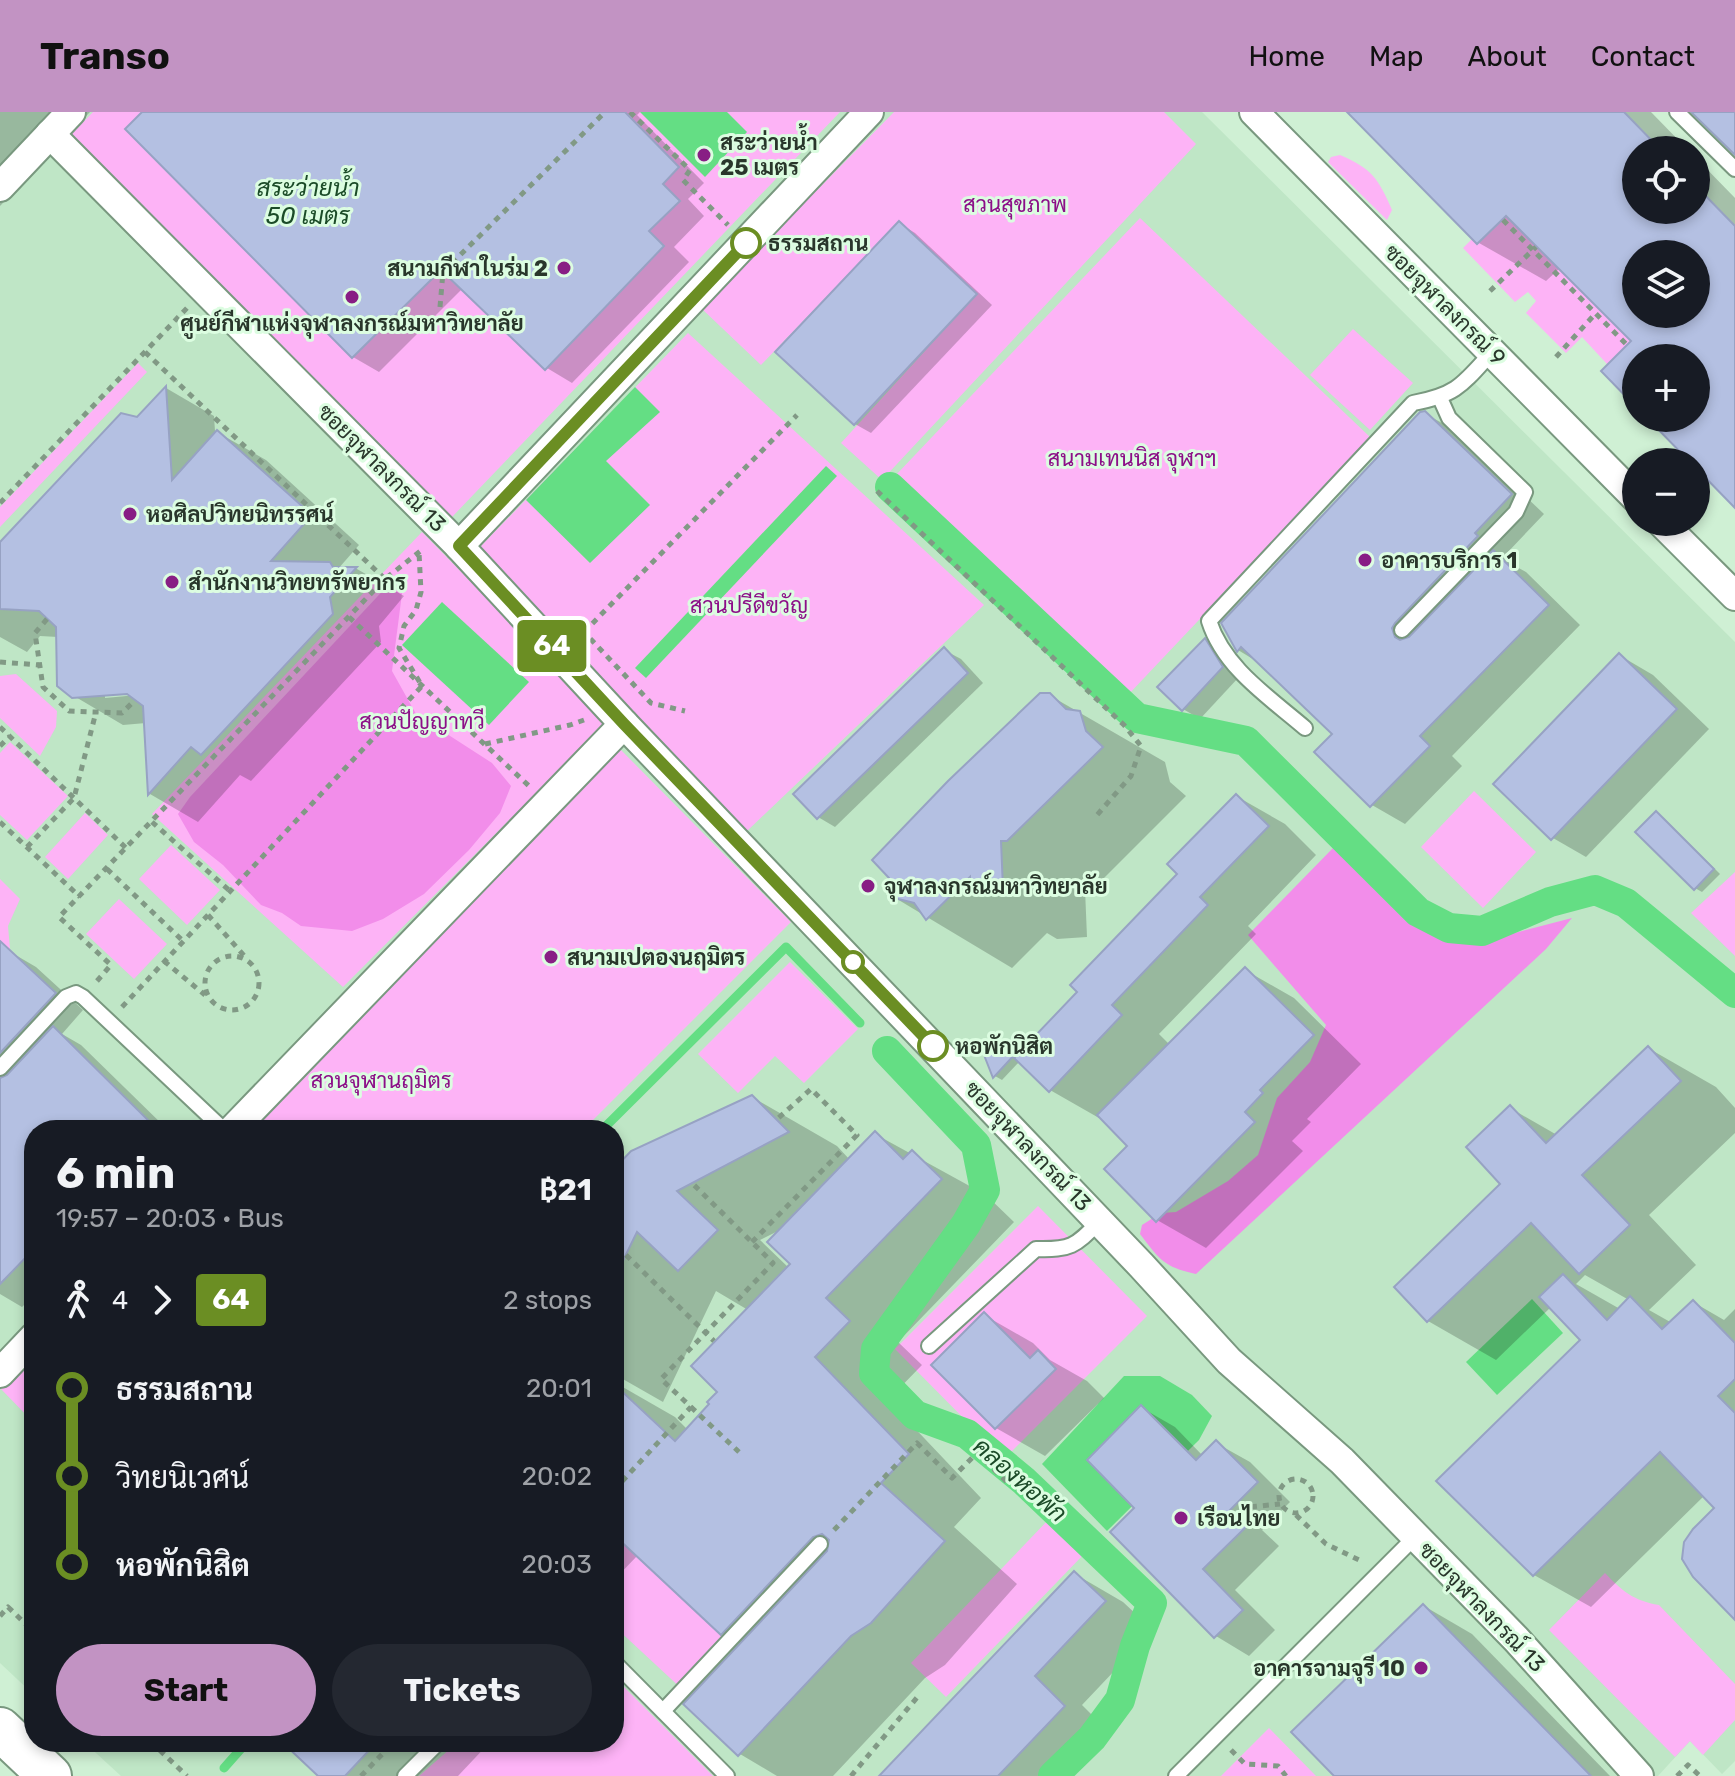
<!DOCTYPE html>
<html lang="en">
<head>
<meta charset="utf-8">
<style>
  body { margin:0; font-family:Rubik,Sarabun,sans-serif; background:#242831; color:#f1f3f6; height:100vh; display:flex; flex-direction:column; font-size:30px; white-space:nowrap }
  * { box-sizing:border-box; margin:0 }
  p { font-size:26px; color:#9ea1a6 }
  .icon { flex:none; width:44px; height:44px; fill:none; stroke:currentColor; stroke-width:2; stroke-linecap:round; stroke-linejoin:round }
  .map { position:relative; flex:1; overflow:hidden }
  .sheet { position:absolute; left:24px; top:1008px; width:600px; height:632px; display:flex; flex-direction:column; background:#171b24; border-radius:32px; box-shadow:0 4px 12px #0003 }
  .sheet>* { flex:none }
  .badge { padding:0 16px; border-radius:6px; font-size:28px; line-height:52px }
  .buttons { position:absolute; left:1622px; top:24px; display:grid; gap:16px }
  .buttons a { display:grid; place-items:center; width:88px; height:88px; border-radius:50%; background:#171b24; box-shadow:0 4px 12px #0003; font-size:40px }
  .map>.badge { position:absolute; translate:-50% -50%; box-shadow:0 0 0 4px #fff }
  .legs { display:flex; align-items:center; gap:12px; height:88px; padding:0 32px; font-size:26px }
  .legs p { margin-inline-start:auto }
  .head { display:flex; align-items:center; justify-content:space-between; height:136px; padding:0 32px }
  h1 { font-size:44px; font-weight:700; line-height:60px }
  .primary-button { display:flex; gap:16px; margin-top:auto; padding:16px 32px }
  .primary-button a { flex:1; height:92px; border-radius:48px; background:#c293c3; color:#111; font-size:32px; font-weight:700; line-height:92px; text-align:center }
  .primary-button a+a { background:#242831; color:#f1f3f6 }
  ul { padding:0 32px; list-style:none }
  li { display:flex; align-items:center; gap:28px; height:88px; font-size:30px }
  li i { display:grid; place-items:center; width:12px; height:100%; margin:0 10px; background:currentColor }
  li i::after { content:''; width:20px; height:20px; margin:-10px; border:6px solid; border-radius:50%; background:#171b24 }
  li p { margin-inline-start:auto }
  li:first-child i { background:linear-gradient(#0000 50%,currentColor 0) }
  li:last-child i { background:linear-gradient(currentColor 50%,#0000 0) }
  header { display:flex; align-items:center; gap:48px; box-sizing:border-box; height:112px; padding:0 40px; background:#c293c3; color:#111 }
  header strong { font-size:38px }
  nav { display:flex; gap:44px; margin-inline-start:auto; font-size:28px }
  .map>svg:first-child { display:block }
  .built { fill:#bfe6c6 }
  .green { fill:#fdb3f6 }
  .forest { fill:#f28dea }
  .water { fill:#64de84 }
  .shadow { fill:#0003; fill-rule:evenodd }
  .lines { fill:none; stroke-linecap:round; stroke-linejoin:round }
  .stream { stroke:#64de84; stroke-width:9 }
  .canal { stroke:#64de84; stroke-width:30 }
  .building { fill:#b4c0e2; stroke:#97a2c3; stroke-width:2; fill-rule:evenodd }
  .service-casing { stroke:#79987f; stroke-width:18 }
  .minor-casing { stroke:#79987f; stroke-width:32 }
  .primary-casing { stroke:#79987f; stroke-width:46 }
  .path { stroke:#819985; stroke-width:5; stroke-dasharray:6 6; stroke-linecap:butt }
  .service { stroke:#fff; stroke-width:14 }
  .minor { stroke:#fff; stroke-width:28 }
  .primary { stroke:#fff; stroke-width:42 }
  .line-1-casing { stroke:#fff; stroke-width:18 }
  .line-1 { stroke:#6b8e23; stroke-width:12 }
  .poi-dot { fill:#881e84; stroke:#dcfde1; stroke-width:3 }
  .stop-1-dot { fill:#fff; stroke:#6b8e23; stroke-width:4 }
  .labels { text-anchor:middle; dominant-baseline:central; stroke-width:6; stroke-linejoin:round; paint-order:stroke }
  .poi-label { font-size:22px; font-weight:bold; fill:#29362b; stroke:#dcfde1; text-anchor:start }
  .park-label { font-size:22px; fill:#8c0f88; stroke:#dcfde1 }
  .stop-label { font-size:22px; font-weight:bold; fill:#29362b; stroke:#dcfde1; text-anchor:start }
  .street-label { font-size:22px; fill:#29362b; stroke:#dcfde1 }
  .water-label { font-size:24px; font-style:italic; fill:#1b4b28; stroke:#dcfde1 }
</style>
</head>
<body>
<header>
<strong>Transo</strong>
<nav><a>Home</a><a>Map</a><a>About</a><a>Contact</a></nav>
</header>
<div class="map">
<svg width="1735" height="1664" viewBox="0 0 1735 1664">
  <rect width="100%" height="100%" fill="#cff0d4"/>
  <polygon class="built" points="0,0 1202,0 1735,530 1735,1649 1722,1662 1690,1629 1658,1664 121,1664 84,1630 614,1630 614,1018 34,1018 34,1583 0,1551"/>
  <g class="green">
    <polygon points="93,0 840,0 452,405 70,24"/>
    <polygon points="894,0 1164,0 1196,32 882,368 841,331 977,182 899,109 761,253 701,196"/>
    <path d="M1340 43C1372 57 1378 66 1392 98L1387 108 1328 50 1331 45Z"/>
    <polygon points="1506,105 1631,229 1607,252 1582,225 1566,241 1526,201 1536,189 1528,180 1515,190 1463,136 1472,127 1478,132"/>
    <polygon points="1140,106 1371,326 1127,584 895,364"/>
    <polygon points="1353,217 1413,271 1370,318 1310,263"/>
    <polygon points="688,221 984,493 746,720 478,437"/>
    <polygon points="138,251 147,260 0,415 0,395"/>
    <polygon points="422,420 608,609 343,875 152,702"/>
    <polygon points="16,562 57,599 56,615 40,644 0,606 0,564"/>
    <polygon points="10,630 68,684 27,728 0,703 0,641"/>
    <polygon points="618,635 791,810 583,1018 249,1018"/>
    <polygon points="1474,679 1536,740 1483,796 1421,735"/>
    <polygon points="85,701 108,723 68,767 45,745"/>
    <polygon points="171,733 220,778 187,813 139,767"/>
    <polygon points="1735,760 1735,844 1691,801"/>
    <polygon points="0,767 20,787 8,814 10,837 0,848"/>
    <polygon points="119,787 167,832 134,867 86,822"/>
    <polygon points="790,850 858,917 804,971 775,944 738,981 698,942"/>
    <polygon points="1038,1094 1147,1204 1004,1347 895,1237"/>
    <polygon points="34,1241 34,1311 0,1276"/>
    <polygon points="1051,1405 1086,1440 946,1585 911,1551"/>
    <polygon points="618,1424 729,1531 684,1579 614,1514 614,1428"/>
    <path d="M1605 1461C1622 1479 1634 1489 1659 1493L1735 1572V1608L1703 1643 1690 1629 1675 1645 1549 1518Z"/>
    <polygon points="614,1565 713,1664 419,1664 458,1630 614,1630"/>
    <polygon points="1269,1616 1316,1664 1221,1664"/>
  </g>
  <g class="forest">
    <polygon points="404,466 392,559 416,602 492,651 511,674 500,701 469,738 424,782 383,807 352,819 301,814 282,801 261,793 223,753 194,730 178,702 190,685 391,470"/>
    <path d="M1333 736 1407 810 1448 826 1484 829 1572 806 1546 837 1196 1162C1164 1155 1160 1148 1140 1122L1142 1113 1161 1101 1176 1100 1228 1069 1258 1043 1277 986 1310 950 1326 913 1248 823Z"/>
  </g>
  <g class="water">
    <polygon points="640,0 727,0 747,20 705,65"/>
    <polygon points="635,275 660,300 606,349 650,393 590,451 526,388"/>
    <polygon points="826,354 837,364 646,566 635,556"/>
    <polygon points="442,490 529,570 489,613 402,533"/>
    <polygon points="1532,1187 1563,1221 1497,1283 1466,1250"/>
    <polygon points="1124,1264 1160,1264 1192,1283 1212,1304 1199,1328 1107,1419 1042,1352"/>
  </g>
  <g class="shadow">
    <polygon points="0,0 90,0 0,94"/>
    <polygon points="145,0 640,0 637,3 704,71 688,87 704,104 674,135 689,150 572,271 547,256 463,176 379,260 353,245"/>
    <path d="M1350 0H1651L1688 38H1636V98H1696V46L1735 86V393L1696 353V350H1693L1650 306H1696V246H1636V292L1633 229 1560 156 1546 169 1479 131ZM1636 142H1696V202H1636Z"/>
    <polygon points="899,111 915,121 992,193 871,321 855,312"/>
    <path d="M166 276 214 304 215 319 266 348 359 433 338 457H357L404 484 379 514 381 530 251 669 240 663 198 710 150 682 146 611 123 613 74 584 58 525 40 524 27 540 0 525V433L137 308ZM137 579V583L105 586V582Z"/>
    <polygon points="1424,301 1458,320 1544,402 1507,441 1510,444 1506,449 1526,460 1580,513 1452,644 1462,654 1405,712 1372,693 1317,640 1335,622 1261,552 1238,538 1223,511"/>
    <polygon points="1206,529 1222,538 1239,565 1200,607 1183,597"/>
    <polygon points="944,538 961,547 983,571 835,715 818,705"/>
    <polygon points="1619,543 1653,563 1709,617 1586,745 1553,726"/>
    <polygon points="1049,583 1165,650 1170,670 1186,684 1093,777 1085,777 1087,825 1057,827 1047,821 1012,856 892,784"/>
    <polygon points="1236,684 1285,712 1316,743 1248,814 1256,822 1159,922 1170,933 1245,858 1294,886 1361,952 1307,1007 1311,1010 1292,1029 1303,1039 1206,1136 1157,1108 1130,1034 1101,1004 1099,1006 1050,978 1020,949 1002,968 995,964 986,944 995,933 1019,944 1080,880 1180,762"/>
    <polygon points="1656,701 1664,706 1720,762 1702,780 1695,776"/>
    <polygon points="7,838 36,855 83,898 62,922 81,933 168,1018 34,1018 34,1183 22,1195 0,1182 0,846"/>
    <path d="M1648 936 1716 975 1735 996V1021L1649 1103 1696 1153 1649 1198 1672 1211 1693 1190 1724 1208 1735 1197V1505L1717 1396 1705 1383 1591 1495 1534 1463 1439 1369 1583 1228 1551 1195 1496 1248 1428 1209 1397 1175 1503 1072 1510 996 1557 1023ZM1585 1163 1629 1188 1620 1197 1576 1172Z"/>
    <path d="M752 985 837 1034 850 1048 875 1022 986 1083 1014 1110 898 1230 922 1253 888 1288 981 1386 954 1415 1017 1472 945 1553 925 1566 833 1664H777L740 1642 742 1533 722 1521 638 1443 614 1468V1270L675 1305 688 1318 720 1280 748 1198 716 1179 663 1290 614 1262V1060ZM782 1117 792 1152 789 1156 760 1128Z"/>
    <polygon points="984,1203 1033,1231 1050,1248 1087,1269 1104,1286 1045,1344 996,1316"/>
    <polygon points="1142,1296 1175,1315 1203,1344 1216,1331 1250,1350 1290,1390 1262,1418 1279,1434 1235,1478 1275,1518 1249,1544 1216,1524 1137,1396"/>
    <polygon points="1075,1462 1123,1490 1153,1518 1082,1593 1112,1623 1073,1664 882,1664"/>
    <polygon points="1424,1494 1472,1522 1610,1664 1336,1664"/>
    <polygon points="285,1630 490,1630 458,1664 321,1664"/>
  </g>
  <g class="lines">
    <g class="stream">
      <polyline points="602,1018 786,835 860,911"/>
      <polyline points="224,1656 247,1630"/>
    </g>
    <g class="canal">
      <polyline points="890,375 1137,606 1246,629 1418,800 1449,816 1482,819 1550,790 1595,778 1626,791 1735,881"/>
      <polyline points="887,939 976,1033 985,1078 966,1112 876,1237 874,1261 915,1303 967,1322 1024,1369 1152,1491 1135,1534 1120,1588 1092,1626 1053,1664"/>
    </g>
  </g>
  <g class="building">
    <polygon points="142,0 625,0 679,55 663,72 680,89 649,119 664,134 545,258 441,158 352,246 125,17"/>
    <path d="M1347 0H1624L1661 38H1636V98H1696V74L1735 114V396L1696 356V350H1690L1647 306H1696V246H1636V295L1601 259 1631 229 1506 104 1477 132ZM1636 142H1696V202H1636Z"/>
    <polygon points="1691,0 1735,0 1735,43"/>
    <polygon points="899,109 977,182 854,313 775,240"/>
    <polygon points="166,274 172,368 217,318 312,403 271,449 330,450 333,455 357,455 330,485 333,502 201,643 191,635 148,683 143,594 127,582 72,586 57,574 56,515 39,499 0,497 0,430 121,301 137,305"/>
    <polygon points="1425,299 1512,382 1475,421 1478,424 1395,511 1392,516 1395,525 1400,528 1409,525 1493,438 1549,493 1420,624 1430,634 1370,695 1314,640 1332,622 1241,535 1237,540 1221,511 1420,300"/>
    <polygon points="1205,526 1223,555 1182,599 1157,575"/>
    <polygon points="944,535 968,561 817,707 793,682"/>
    <polygon points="1619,541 1677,597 1551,728 1493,672"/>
    <polygon points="1040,581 1050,581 1066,597 1080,599 1086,619 1103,635 1007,729 1001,729 1003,777 970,779 970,765 926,808 914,791 890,785 889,766 872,748 948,669"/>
    <polygon points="1236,682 1269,714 1200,785 1208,793 1112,893 1122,903 1049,980 1014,946 1077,880 1070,873 1177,762 1167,752"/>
    <polygon points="1656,699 1714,757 1694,778 1635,720"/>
    <polygon points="0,829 56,881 0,941"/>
    <polygon points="1245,855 1314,923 1260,978 1263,981 1245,1000 1255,1010 1156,1110 1104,1057 1127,1034 1097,1003"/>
    <polygon points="53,914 158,1018 34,1018 34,1137 0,1172 0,966 7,963"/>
    <polygon points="994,931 1017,940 993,966 984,943"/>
    <polygon points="1648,934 1681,969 1582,1063 1630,1113 1579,1162 1531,1111 1427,1210 1394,1175 1500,1072 1466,1035 1510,993 1546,1031"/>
    <polygon points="752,983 789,1020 677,1079 718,1118 678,1159 637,1120 614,1167 614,1057 631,1039"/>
    <polygon points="875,1019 903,1047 912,1038 942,1067 826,1186 850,1209 815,1245 909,1342 881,1371 945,1429 871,1511 851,1524 738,1644 683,1592 827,1439 829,1428 822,1422 813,1425 721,1523 614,1423 614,1272 675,1329 709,1292 707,1290 717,1280 691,1254 790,1152 767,1130"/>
    <polygon points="1563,1162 1607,1208 1630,1184 1662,1217 1693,1188 1735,1231 1735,1267 1718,1284 1735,1301 1735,1508 1693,1465 1682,1447 1684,1430 1693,1417 1714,1396 1660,1340 1533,1464 1436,1369 1580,1228 1539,1185"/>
    <polygon points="984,1200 1030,1246 1038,1238 1056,1257 995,1317 931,1253"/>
    <polygon points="1141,1293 1196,1348 1216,1328 1258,1370 1230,1398 1247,1414 1203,1457 1243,1498 1214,1526 1110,1420 1134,1396 1087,1348"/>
    <polygon points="1074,1459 1106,1489 1035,1564 1065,1594 998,1664 879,1664"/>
    <polygon points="1423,1492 1591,1664 1334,1664 1291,1620"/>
    <polygon points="282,1630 377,1630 345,1664 318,1664"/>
  </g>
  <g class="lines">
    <defs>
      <g id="service">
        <polyline points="1677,0 1735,57"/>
        <polyline points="1402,518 1516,400 1525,380 1449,306 1440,286"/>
        <path d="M1305 616C1269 585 1224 556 1209 509L1413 291C1457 283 1463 272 1492 240"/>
        <polyline points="0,956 66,885 76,881 83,885 224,1018"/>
        <path d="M929 1234 1036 1137C1072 1138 1075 1134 1100 1109"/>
        <polyline points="614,1550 727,1664"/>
        <polyline points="663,1599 820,1432"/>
        <polyline points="405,1664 439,1630"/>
        <polyline points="1176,1664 1415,1425"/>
      </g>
      <g id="minor">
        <polyline points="1254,0 1636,386"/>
        <polyline points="50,22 459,434 624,612 1141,1153 1229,1249 1342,1349 1516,1527 1639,1664"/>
        <polyline points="0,75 71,0"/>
        <polyline points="1661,410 1735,484"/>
        <polyline points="459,434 869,0"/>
        <polyline points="232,1018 624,612"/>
        <polyline points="0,1261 34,1225"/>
      </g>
      <polyline id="primary" points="0,1617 50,1664"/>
    </defs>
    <use href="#service" class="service-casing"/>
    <use href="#minor" class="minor-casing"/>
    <use href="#primary" class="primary-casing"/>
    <g class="path">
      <polyline points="630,0 690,58 683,68 728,113"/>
      <polyline points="1503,108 1627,233"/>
      <polyline points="1490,179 1536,135"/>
      <polyline points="440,195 443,160 605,0"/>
      <polyline points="145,240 385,467"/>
      <polyline points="1556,245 1596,201"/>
      <polyline points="877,379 1124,613 1141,634 1131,664 1097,703"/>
      <polyline points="0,391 187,196"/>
      <polyline points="349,505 529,674"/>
      <polyline points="47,507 35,521 43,575 69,599 122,601 135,588"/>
      <polyline points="584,520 797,303"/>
      <polyline points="582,522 584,520 651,591 685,599"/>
      <polyline points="0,550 39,553"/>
      <polyline points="0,615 126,736"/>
      <polyline points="485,632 570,613 584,608"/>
      <polyline points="0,634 10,624"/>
      <polyline points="0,710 80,785"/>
      <polyline points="152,710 230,779"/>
      <polyline points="27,735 74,686 96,600"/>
      <polyline points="107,757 183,829"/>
      <polyline points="208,803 247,847"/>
      <circle cx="232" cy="871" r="27"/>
      <polyline points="164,849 205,883"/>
      <polyline points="97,869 111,853 59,805 385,467 423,437"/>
      <polyline points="122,895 422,574 399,536 404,514 416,498 421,480 419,440"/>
      <polyline points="752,1130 857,1023 811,977 776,1008"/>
      <polyline points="626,1143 714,1229"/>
      <polyline points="691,1295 739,1340"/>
      <circle cx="1296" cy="1384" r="17"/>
      <polyline points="614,1378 691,1295 661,1267 773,1151 692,1071"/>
      <polyline points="1239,1396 1280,1392"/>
      <polyline points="1296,1403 1326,1432 1363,1450"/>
      <polyline points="834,1418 917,1331 952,1366 977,1341 1010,1373"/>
      <polyline points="0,1504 8,1495 34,1520"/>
      <polyline points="151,1630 187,1664"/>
      <polyline points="1231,1638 1245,1652 1278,1654 1286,1664"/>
      <polyline points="361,1664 394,1630"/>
      <polyline points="851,1664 920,1582"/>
      <polyline points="1677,1664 1688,1653 1700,1664"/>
    </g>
    <use href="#service" class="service"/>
    <use href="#minor" class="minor"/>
    <use href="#primary" class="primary"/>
  </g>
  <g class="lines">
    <defs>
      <polyline id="line-1" points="746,131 459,434 624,612 933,934"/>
    </defs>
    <use href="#line-1" class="line-1-casing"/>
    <use href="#line-1" class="line-1"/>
  </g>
  <g class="poi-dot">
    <circle cx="704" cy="43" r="8"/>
    <circle cx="564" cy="156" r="8"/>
    <circle cx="352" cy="185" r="8"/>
    <circle cx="130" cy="402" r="8"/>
    <circle cx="1365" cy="448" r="8"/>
    <circle cx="172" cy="470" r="8"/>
    <circle cx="868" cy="774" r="8"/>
    <circle cx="551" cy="845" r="8"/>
    <circle cx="1181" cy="1406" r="8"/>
    <circle cx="1421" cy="1556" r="8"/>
  </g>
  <g class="stop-1-dot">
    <circle cx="746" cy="131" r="14"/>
    <circle cx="853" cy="850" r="10"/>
    <circle cx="933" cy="934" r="14"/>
  </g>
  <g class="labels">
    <g class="poi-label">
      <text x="720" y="30">สระว่ายน้ำ<tspan x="720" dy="25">25 เมตร</tspan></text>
      <text x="548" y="156" text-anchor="end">สนามกีฬาในร่ม 2</text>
      <text x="352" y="211" text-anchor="middle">ศูนย์กีฬาแห่งจุฬาลงกรณ์มหาวิทยาลัย</text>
      <text x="146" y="402">หอศิลปวิทยนิทรรศน์</text>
      <text x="1381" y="448">อาคารบริการ 1</text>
      <text x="188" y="470">สำนักงานวิทยทรัพยากร</text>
      <text x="884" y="774">จุฬาลงกรณ์มหาวิทยาลัย</text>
      <text x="567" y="845">สนามเปตองนฤมิตร</text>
      <text x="1197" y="1406">เรือนไทย</text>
      <text x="1405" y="1556" text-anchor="end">อาคารจามจุรี 10</text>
    </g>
    <g class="park-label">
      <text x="1015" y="92">สวนสุขภาพ</text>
      <text x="1132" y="346">สนามเทนนิส จุฬาฯ</text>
      <text x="749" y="493">สวนปรีดีขวัญ</text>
      <text x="422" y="609">สวนปัญญาทวี</text>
      <text x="381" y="968">สวนจุฬานฤมิตร</text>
    </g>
    <g class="stop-label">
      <text x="768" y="131">ธรรมสถาน</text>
      <text x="955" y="934">หอพักนิสิต</text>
    </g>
    <g class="street-label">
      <text transform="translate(1445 193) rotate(45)">ซอยจุฬาลงกรณ์ 9</text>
      <text transform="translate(382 356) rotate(45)">ซอยจุฬาลงกรณ์ 13</text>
      <text transform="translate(1028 1034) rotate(46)">ซอยจุฬาลงกรณ์ 13</text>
      <text transform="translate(1482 1495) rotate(46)">ซอยจุฬาลงกรณ์ 13</text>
    </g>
    <g class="water-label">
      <text x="308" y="76">สระว่ายน้ำ<tspan x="308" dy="28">50 เมตร</tspan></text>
      <text transform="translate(1020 1368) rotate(41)">คลองหอพัก</text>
    </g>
  </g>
</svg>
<div class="buttons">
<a><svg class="icon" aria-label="locate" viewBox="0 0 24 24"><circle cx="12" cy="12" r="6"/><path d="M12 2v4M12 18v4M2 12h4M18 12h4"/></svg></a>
<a><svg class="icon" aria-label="layers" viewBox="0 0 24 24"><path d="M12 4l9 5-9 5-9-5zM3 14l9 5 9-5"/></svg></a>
<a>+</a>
<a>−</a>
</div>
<b class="badge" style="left:552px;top:534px;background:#6b8e23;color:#fff">64</b>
<section class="sheet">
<div class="head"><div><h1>6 min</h1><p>19:57 – 20:03 · Bus</p></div><b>฿21</b></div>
<div class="legs"><svg class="icon" aria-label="walk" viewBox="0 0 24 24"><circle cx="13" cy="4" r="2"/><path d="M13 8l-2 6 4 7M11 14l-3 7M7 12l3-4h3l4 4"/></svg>4<svg class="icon" aria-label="forward" viewBox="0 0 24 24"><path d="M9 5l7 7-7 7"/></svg><b class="badge" style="background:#6b8e23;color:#fff">64</b><p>2 stops</p></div>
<ul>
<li><i style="color:#6b8e23"></i><b>ธรรมสถาน</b><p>20:01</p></li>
<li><i style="color:#6b8e23"></i><span>วิทยนิเวศน์</span><p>20:02</p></li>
<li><i style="color:#6b8e23"></i><b>หอพักนิสิต</b><p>20:03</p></li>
</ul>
<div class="primary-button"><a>Start</a><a>Tickets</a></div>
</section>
</div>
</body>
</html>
